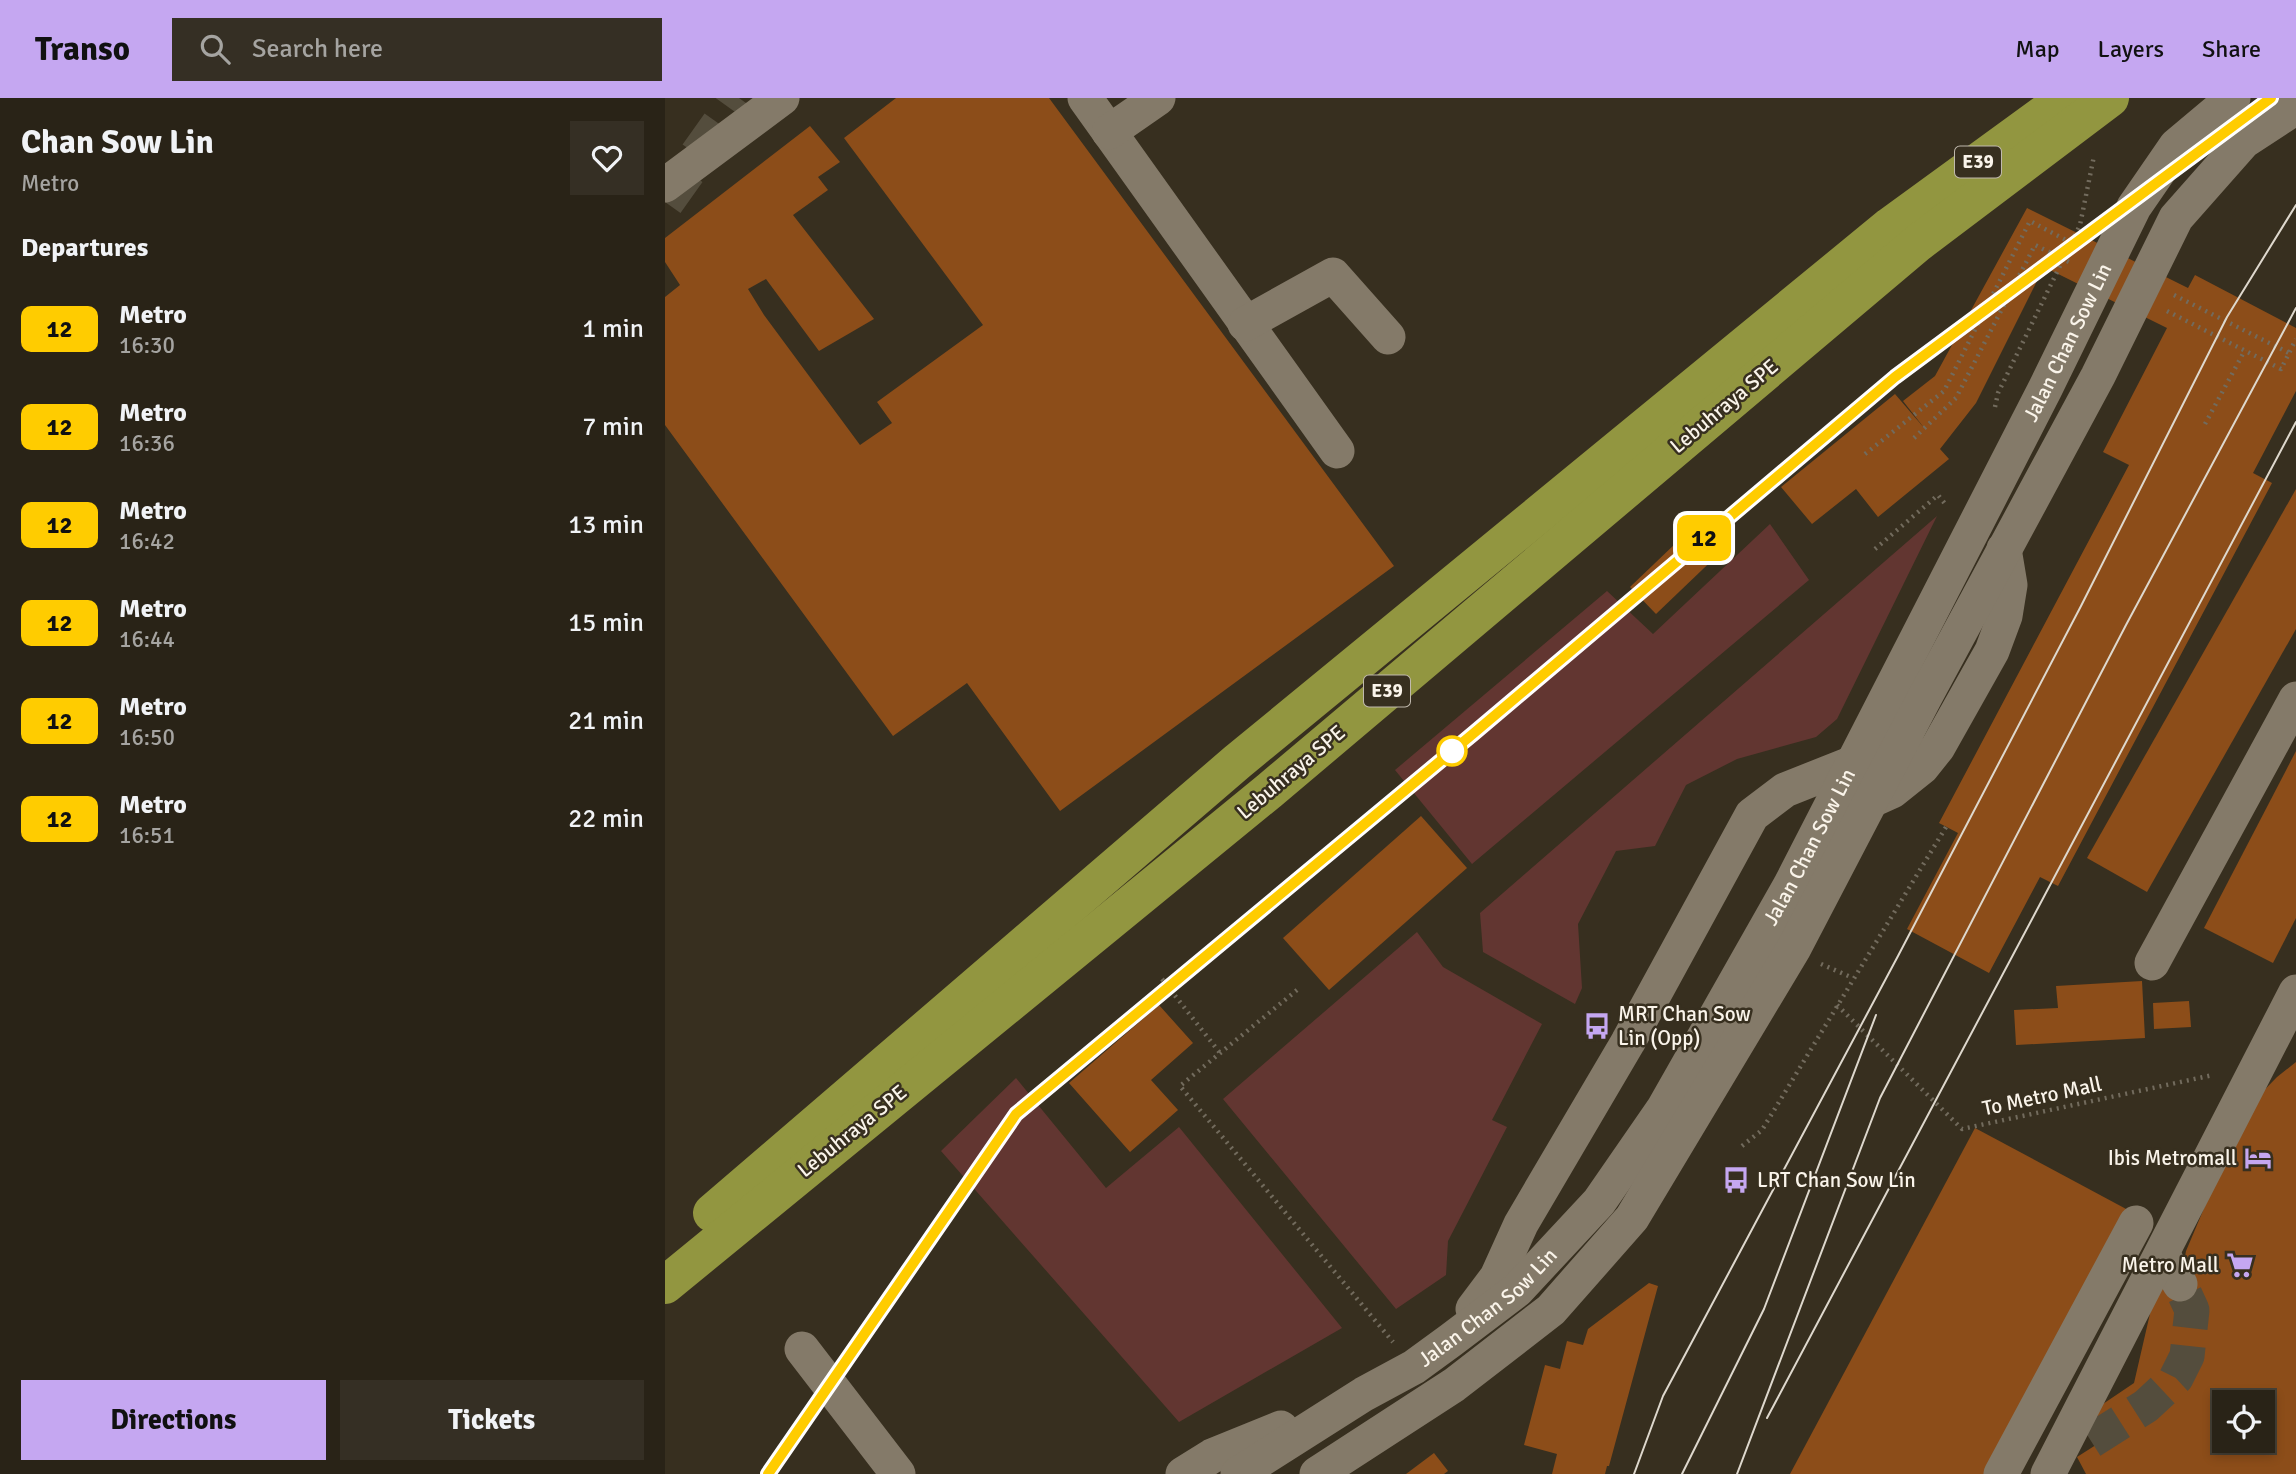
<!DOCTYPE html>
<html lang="en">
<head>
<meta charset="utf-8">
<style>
  body { margin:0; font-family:Signika,sans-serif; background:#352f24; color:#f1f3f6; height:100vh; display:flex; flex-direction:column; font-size:26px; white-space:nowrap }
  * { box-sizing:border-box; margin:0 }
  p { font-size:23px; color:#a5a4a1 }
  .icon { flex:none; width:38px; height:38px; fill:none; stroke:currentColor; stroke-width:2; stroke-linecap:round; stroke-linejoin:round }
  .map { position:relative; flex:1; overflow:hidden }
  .details { display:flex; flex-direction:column; background:#292317; width:665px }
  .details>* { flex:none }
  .badge { padding:0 14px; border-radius:10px; font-size:24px; line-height:46px }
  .controls { position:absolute; left:1547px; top:1292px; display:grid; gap:14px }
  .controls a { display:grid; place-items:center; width:63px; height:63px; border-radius:0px; background:#292317; box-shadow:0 4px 10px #0003,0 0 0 2px #454036; font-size:35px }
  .map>.badge { position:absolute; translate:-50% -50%; box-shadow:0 0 0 4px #fff }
  h2 { padding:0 21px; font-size:26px; line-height:63px }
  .round { display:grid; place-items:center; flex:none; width:74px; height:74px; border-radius:0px; background:#352f24 }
  .summary { display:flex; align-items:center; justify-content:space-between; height:119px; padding:0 21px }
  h1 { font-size:33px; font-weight:800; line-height:52px }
  .action { display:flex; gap:14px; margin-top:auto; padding:14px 21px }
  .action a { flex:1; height:80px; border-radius:0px; background:#c5a7f1; color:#111; font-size:28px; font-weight:800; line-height:80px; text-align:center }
  .action a+a { background:#352f24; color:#f1f3f6 }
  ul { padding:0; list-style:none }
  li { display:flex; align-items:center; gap:21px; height:98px; padding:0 21px }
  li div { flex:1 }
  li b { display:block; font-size:26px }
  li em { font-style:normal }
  li .badge { min-width:77px; font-weight:700; text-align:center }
  header { display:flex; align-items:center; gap:42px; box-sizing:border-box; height:98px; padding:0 35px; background:#c5a7f1; color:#111 }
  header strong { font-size:33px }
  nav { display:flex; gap:38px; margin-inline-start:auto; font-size:24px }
  .search { width:490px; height:63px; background:#352f24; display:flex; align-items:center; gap:18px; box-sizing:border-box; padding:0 24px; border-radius:0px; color:#a5a4a1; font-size:26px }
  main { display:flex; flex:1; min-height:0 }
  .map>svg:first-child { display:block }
  .green { fill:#623631 }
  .building { fill:#8c4d19; fill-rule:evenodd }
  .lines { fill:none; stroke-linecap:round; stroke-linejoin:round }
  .minor-tunnel { stroke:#544d3d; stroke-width:35; stroke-dasharray:35 18; stroke-linecap:butt }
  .highway-tunnel { stroke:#544d3d; stroke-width:38; stroke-dasharray:38 19; stroke-linecap:butt }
  .path { stroke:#726b5d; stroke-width:4.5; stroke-dasharray:2 5; stroke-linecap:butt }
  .minor { stroke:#847a69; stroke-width:35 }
  .highway { stroke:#929640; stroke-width:38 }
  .tram { stroke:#ded8cd; stroke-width:2 }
  .line-casing { stroke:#fff; stroke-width:16 }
  .line { stroke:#fc0; stroke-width:10 }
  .stop-dot { fill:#fff; stroke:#fc0; stroke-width:3.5 }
  .labels { text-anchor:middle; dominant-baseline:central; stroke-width:5; stroke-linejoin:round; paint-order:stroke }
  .shield { fill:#372f1f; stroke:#c0b9ad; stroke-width:2 }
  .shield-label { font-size:19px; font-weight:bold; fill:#faf4ea }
  .street-label { font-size:21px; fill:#faf4ea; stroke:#372f1f }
  .poi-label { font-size:21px; fill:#faf4ea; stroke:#372f1f; text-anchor:start }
</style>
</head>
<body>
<header>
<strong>Transo</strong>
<div class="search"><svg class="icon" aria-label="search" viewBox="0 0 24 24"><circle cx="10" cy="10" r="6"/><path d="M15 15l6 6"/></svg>Search here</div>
<nav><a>Map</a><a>Layers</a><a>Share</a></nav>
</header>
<main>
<section class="details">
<div class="summary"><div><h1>Chan Sow Lin</h1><p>Metro</p></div><a class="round"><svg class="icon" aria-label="heart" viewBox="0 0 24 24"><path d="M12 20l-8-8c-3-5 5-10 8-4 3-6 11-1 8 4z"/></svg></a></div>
<h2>Departures</h2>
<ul>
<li><span class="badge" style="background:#fc0;color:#111">12</span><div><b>Metro</b><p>16:30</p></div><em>1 min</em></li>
<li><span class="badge" style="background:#fc0;color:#111">12</span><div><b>Metro</b><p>16:36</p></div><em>7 min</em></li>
<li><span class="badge" style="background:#fc0;color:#111">12</span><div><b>Metro</b><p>16:42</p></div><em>13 min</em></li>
<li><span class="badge" style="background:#fc0;color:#111">12</span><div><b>Metro</b><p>16:44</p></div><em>15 min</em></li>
<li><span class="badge" style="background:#fc0;color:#111">12</span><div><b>Metro</b><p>16:50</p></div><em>21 min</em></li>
<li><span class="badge" style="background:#fc0;color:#111">12</span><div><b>Metro</b><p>16:51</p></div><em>22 min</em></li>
</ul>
<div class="action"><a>Directions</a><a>Tickets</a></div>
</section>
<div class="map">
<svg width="1631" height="1376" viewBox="0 0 1631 1376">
  <rect width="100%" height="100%" fill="#372f1f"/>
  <g class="green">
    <polygon points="1272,418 1172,621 1151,639 1072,661 1021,687 990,748 951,753 913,826 917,890 910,906 818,854 815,815"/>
    <polygon points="1105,426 1144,482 807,766 730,672 942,493 988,536"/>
    <polygon points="752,834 778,869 877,926 827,1022 842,1029 783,1143 781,1177 731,1211 558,1001"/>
    <polygon points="351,980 441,1090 514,1029 677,1230 514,1324 276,1053"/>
  </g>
  <g class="building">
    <polygon points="231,0 384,0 729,468 395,713 302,585 228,638 0,327 0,199 15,187 0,164 0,140 145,28 175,64 153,79 163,92 128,117 209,221 154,253 101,181 83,191 99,217 195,347 227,325 212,304 318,227 179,40"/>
    <polygon points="1362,110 1523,190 1530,177 1631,230 1631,293 1588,375 1607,385 1393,788 1375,779 1324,875 1242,831 1293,735 1274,725 1464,367 1438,354 1502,230 1379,169 1311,305 1275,351 1284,361 1213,419 1191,391 1147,426 1116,389 1230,296 1260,331 1238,303 1270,278"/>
    <polygon points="1631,391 1631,531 1482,794 1422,760"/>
    <polygon points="1035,422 1061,449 991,516 965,489"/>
    <polygon points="1631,653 1631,820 1608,865 1539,830"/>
    <polygon points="756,718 802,770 664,892 618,840"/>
    <polygon points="1477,883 1480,940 1351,947 1349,912 1393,910 1391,888"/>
    <polygon points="1524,903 1526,929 1489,931 1488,905"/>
    <polygon points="494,907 528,945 486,982 513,1012 465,1054 404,985"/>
    <path d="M1631 964V1376H1421L1412 1359 1445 1338 1429 1312 1469 1285 1493 1181 1515 1186 1521 1153 1581 1011 1612 979ZM1559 1304H1598V1342H1559Z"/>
    <polygon points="1310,1030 1463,1112 1321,1376 1125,1376"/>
    <polygon points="984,1185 993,1188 944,1368 942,1368 940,1376 887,1376 892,1356 859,1347 880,1267 895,1271 902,1243 918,1247 923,1231"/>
    <polygon points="769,1355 783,1373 779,1376 741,1376"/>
  </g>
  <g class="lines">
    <polyline class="minor-tunnel" points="1426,1343 1481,1308 1511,1280 1522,1258 1527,1212 1515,1186"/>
    <polyline class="highway-tunnel" points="0,104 74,0"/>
    <g class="path">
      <polyline points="1509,197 1624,255"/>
      <polyline points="1502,213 1616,271 1631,241"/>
      <polyline points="1330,309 1333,295 1415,127 1429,58"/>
      <polyline points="1540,326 1580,252"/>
      <polyline points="1249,340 1291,300 1370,147 1404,164"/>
      <polyline points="1200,356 1279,293 1365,123 1414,149"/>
      <polyline points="1210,451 1273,397 1281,407"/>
      <polyline points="1156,866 1188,880"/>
      <polyline points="497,881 555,955"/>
      <polyline points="632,892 515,988 728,1244"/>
      <polyline points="1172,907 1297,1031 1548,977"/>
      <polyline points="1077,1048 1097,1032 1281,729"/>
    </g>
    <g class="minor">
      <polyline points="420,0 672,353"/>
      <polyline points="444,34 493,0"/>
      <polyline points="0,87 117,0"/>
      <polyline points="580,226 668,177 723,239"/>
      <polyline points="1207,702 1227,693 1257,669 1273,649 1327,553 1340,518 1345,487 1339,451"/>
      <polyline points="1487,865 1631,601"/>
      <polyline points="1497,1156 1515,1186"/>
      <polyline points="808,1211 832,1179 856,1126 963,944 1087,717 1120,692 1188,665"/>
      <polyline points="137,1251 233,1376"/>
      <polyline points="518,1376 547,1358 616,1330"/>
      <path id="s1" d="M573 1376 699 1296 749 1269 786 1242 852 1192 934 1104 999 1010 1125 788 1380 291 1469 109 1511 48 1568 0"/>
      <polyline points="652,1376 789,1287 886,1212 967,1120 1129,850 1261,597 1433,278 1511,120 1579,43 1631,9"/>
      <polyline points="1336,1376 1471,1125"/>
      <polyline points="1383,1376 1631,894"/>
    </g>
    <g class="highway">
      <polyline points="47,1115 572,664 1225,128 1401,0"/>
      <polyline points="0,1187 604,693 1253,145 1445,0"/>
    </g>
    <g class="tram">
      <polyline points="1102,1320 1631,324"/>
      <polyline points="969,1376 998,1298 1233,858 1416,508 1562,219 1631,107"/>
      <polyline points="1017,1376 1099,1211 1211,917"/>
      <polyline points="1072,1376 1215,1000 1461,527 1631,210"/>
    </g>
  </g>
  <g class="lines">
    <defs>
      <polyline id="line" points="103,1376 351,1016 809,635 1230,279 1606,0"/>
    </defs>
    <use href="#line" class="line-casing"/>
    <use href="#line" class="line"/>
  </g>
  <defs>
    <symbol id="bus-bare" viewBox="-9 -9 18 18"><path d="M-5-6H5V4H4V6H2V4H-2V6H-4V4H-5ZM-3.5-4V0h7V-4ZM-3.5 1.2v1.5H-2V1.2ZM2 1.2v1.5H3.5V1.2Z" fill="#c5a7f1" stroke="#372f1f" stroke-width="2.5" paint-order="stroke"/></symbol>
    <symbol id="hotel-bare" viewBox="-9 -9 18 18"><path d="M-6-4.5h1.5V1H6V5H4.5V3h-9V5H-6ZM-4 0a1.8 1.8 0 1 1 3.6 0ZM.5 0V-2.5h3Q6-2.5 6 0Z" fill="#c5a7f1" stroke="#372f1f" stroke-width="2.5" paint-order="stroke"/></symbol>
    <symbol id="supermarket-bare" viewBox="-9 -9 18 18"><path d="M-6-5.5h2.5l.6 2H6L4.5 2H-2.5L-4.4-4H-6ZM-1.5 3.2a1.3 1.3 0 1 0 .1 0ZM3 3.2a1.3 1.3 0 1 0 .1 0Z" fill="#c5a7f1" stroke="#372f1f" stroke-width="2.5" paint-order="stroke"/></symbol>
  </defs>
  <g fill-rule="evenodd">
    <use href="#bus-bare" x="913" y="909" width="38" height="38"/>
    <use href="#hotel-bare" x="1574" y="1041" width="38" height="38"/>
    <use href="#bus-bare" x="1052" y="1063" width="38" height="38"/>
    <use href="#supermarket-bare" x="1556" y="1148" width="38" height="38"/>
  </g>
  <circle class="stop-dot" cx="787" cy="653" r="14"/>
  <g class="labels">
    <g class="shield">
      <rect x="1290" y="48.5" width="46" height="31" rx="5"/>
      <rect x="699" y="577.5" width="46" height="31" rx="5"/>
    </g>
    <g class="shield-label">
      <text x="1313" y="64">E39</text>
      <text x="722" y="593">E39</text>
    </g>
    <g class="street-label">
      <text stroke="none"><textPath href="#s1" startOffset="1435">Jalan Chan Sow Lin</textPath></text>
      <text transform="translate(1059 308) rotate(-40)">Lebuhraya SPE</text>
      <text transform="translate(626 674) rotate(-40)">Lebuhraya SPE</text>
      <text stroke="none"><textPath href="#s1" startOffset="868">Jalan Chan Sow Lin</textPath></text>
      <text transform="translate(1377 998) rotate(-12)">To Metro Mall</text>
      <text transform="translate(187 1033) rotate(-39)">Lebuhraya SPE</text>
      <text stroke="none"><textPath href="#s1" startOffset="301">Jalan Chan Sow Lin</textPath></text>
    </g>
    <g class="poi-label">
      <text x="953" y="916">MRT Chan Sow<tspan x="953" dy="24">Lin (Opp)</tspan></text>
      <text x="1572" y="1060" text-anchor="end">Ibis Metromall</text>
      <text x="1092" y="1082">LRT Chan Sow Lin</text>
      <text x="1554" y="1167" text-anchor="end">Metro Mall</text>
    </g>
  </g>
</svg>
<div class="controls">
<a><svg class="icon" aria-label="locate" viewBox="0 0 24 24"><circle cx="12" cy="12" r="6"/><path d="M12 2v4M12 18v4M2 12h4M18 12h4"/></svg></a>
</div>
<b class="badge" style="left:1039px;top:440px;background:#fc0;color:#111">12</b>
</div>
</main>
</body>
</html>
